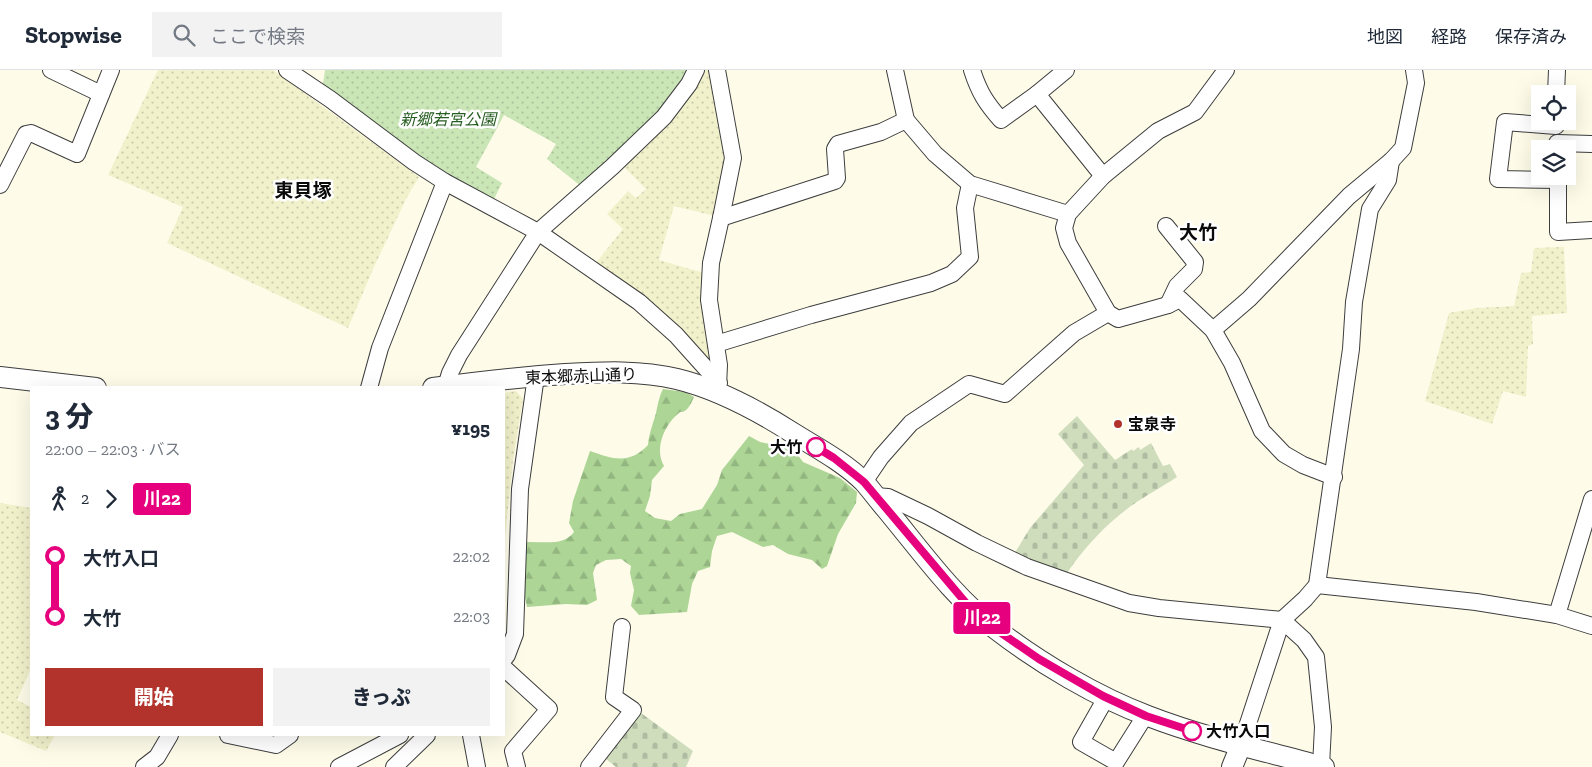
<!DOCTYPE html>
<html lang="ja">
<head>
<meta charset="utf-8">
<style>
  body { margin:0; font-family:"Zilla Slab","Noto Sans JP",serif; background:#f2f2f3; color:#1f2937; height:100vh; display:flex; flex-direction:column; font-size:19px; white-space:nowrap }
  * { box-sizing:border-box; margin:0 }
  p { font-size:16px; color:#747a83 }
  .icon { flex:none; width:28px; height:28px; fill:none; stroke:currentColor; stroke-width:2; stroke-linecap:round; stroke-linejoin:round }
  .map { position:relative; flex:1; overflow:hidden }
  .sheet { position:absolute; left:30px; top:316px; width:475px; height:350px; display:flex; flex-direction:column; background:#fff; border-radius:0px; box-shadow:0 5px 20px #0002 }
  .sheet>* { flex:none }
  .badge { padding:0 10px; border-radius:4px; font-size:18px; line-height:32px }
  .controls { position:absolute; left:1531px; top:15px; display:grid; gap:10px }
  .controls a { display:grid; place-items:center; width:45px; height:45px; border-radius:0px; background:#fff; box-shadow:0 5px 20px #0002; font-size:25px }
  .map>.badge { position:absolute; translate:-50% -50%; box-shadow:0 0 0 2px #fff }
  .legs { display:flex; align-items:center; gap:8px; height:55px; padding:0 15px; font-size:16px }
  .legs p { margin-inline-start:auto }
  .overview { display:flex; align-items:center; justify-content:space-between; height:85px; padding:0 15px }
  h1 { font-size:28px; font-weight:800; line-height:38px }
  .button { display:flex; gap:10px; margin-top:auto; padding:10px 15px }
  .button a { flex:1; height:58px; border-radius:0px; background:#b1332c; color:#fff; font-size:20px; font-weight:800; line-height:58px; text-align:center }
  .button a+a { background:#f2f2f3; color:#1f2937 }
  ul { padding:0 15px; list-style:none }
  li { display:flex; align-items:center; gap:18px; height:60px; font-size:19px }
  li i { display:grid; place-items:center; width:8px; height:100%; margin:0 6px; background:currentColor }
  li i::after { content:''; width:12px; height:12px; margin:-6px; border:4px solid; border-radius:50%; background:#fff }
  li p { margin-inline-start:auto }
  li:first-child i { background:linear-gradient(#0000 50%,currentColor 0) }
  li:last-child i { background:linear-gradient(currentColor 50%,#0000 0) }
  header { display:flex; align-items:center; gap:30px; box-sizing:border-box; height:70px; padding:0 25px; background:#fff; border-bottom:1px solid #e0e1e3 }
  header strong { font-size:24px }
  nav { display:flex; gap:28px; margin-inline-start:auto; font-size:18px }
  .search { width:350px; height:45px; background:#f2f2f3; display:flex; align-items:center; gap:12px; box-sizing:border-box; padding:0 18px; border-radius:0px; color:#747a83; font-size:19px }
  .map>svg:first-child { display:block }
  .farmland { fill:url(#farmland-dots) }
  .forest { fill:url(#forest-firs) }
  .cemetery { fill:url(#cemetery-stones) }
  .park { fill:url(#park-dots) }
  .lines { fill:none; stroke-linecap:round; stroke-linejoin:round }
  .minor-casing { stroke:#3d3d3d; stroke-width:18 }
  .tertiary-casing { stroke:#3d3d3d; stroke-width:22 }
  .minor { stroke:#fff; stroke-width:16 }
  .tertiary { stroke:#fff; stroke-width:20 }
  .line-1-casing { stroke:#fff; stroke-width:11 }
  .line-1 { stroke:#e6007e; stroke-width:8 }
  .poi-dot { fill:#b1332c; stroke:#fff; stroke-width:2 }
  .stop-1-dot { fill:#fff; stroke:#e6007e; stroke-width:2.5 }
  .labels { text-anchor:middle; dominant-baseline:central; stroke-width:5; stroke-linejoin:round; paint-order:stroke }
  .park-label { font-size:16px; font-style:italic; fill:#265d20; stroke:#fff }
  .street-label { font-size:16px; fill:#0a0a0a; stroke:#fff }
  .poi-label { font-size:16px; font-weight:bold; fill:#0a0a0a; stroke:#fff; text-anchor:start }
  .stop-label { font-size:16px; font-weight:bold; fill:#0a0a0a; stroke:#fff; text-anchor:end }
  .quarter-label { font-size:19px; font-weight:bold; fill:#0a0a0a; stroke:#fff }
</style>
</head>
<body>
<header>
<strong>Stopwise</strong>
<div class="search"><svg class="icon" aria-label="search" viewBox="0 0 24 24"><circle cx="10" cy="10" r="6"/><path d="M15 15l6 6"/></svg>ここで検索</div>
<nav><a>地図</a><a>経路</a><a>保存済み</a></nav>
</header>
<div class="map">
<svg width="1592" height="697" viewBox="0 0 1592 697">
  <defs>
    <pattern id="farmland-dots" width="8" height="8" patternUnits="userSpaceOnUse" patternTransform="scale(1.25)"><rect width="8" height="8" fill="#f1f1cb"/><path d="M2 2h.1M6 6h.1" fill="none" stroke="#cdcdad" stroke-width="1.8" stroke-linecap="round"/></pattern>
    <pattern id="forest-firs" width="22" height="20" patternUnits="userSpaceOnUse" patternTransform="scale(1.25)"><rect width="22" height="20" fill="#acd596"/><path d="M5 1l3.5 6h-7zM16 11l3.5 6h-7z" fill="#93b680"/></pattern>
    <pattern id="cemetery-stones" width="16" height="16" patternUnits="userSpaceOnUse" patternTransform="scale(1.25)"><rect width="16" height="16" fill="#cfddbd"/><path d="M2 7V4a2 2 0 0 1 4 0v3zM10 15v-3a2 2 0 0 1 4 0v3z" fill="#b0bca1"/></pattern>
    <pattern id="park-dots" width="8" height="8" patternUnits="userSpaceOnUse" patternTransform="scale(1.25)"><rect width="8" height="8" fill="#cae5b6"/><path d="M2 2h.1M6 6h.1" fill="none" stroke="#acc39b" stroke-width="1.8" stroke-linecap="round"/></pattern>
  </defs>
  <rect width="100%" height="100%" fill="#fefce9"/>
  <g class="farmland">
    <polygon points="158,0 273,0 419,107 406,129 374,197 348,258 167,173 183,137 108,105"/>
    <polygon points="701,0 713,0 726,83 715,146 674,136 659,190 704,203 714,293 710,296 595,194 623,159 607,144 628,121 636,128 646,119 621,94"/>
    <polygon points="1564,177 1567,243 1532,246 1533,274 1528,276 1526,327 1503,321 1492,354 1425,331 1449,243 1477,238 1514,236 1521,203 1531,202 1534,178"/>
    <polygon points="516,321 523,329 513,389 504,477 504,323"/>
    <polygon points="0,433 31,438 31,598 17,630 31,637 31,665 55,665 46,681 0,662"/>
  </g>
  <path class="forest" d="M663 319 685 322 694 327C692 331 690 337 686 340 681 344 683 340 679 343 664 355 654 379 664 396L652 410 650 426 645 441 655 448 671 451 680 444 702 439 717 415 722 400 749 366 760 372 781 376 797 384 803 392 840 408 857 422 856 433 838 464 827 496 822 499 812 490 788 484 773 475 763 477 732 462 717 466 712 481 710 497 698 501 692 514 687 542 639 545 631 536 634 520 630 503 631 496 621 489 606 490 596 495 593 503 597 530 587 535 566 534 527 537 524 522 526 472C542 471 563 477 574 462L569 453 573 431 590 381C613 389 629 395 648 375 649 363 653 354 656 343 658 334 659 327 663 319Z"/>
  <g class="cemetery">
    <path d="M1077 346 1115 390 1132 379 1133 381 1139 377 1140 380 1151 373 1163 396 1170 394 1177 407C1162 417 1145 426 1131 436 1106 454 1084 478 1067 503L1013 486 1030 458 1084 395 1058 364Z"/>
    <polygon points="641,643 693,681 686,697 616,697 606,689"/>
  </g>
  <polygon class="park" points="325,0 693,0 669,37 582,117 547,89 556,74 504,45 476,97 502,113 493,131 431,95 323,14"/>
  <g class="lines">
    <defs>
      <g id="minor">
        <polyline points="51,0 101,24"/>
        <polyline points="287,0 330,29 414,92 445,112 538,162 639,232 676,265 719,313"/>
        <polyline points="717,0 733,88 721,148 711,193 709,230 719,295 718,316"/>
        <polyline points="895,0 906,50"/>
        <path d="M972 0C979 22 986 33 1001 50L1037 24"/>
        <polyline points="1066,0 1037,24 1103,106"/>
        <polyline points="1226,0 1195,42 1158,61 1103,106 1068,144 1064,158 1068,173 1108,243 1118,249 1168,235 1180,229 1213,260 1232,293 1262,361 1284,384 1303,395 1334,407"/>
        <polyline points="1556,24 1557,0"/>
        <polyline points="1556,56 1505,52 1498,109 1558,110"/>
        <polyline points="1557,73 1592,74"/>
        <polyline points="1558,106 1558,162 1592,160"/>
        <polyline points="0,115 26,64 31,63 77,84 111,0"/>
        <polyline points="721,148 835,111 837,108 835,79 838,74 881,62 906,50 935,84 970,114 1068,144"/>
        <polyline points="1166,156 1195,192 1194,199 1177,216 1168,235"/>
        <polyline points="1213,260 1249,229 1349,126 1391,91 1403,78 1416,13 1414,0"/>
        <polyline points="716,274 811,245 931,213 952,204 970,187 965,138 970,114"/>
        <polyline points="446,316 450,303 459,285 538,162 612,97 664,47 689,14 696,0"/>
        <polyline points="369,318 380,278 445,112"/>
        <polyline points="864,412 881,387 911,353 969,314 1005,324 1074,263 1108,243"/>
        <polyline points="875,426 888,427 928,446 977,473 1027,497 1129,533 1159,538 1282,550 1304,570 1316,587 1323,657 1321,696"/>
        <polyline points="1317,515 1476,532 1557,545 1592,556"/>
        <polyline points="1557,545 1592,429"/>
        <polyline points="504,589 507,585 515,564 520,419 536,306"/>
        <polyline points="504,598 549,639 513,681 517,697"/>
        <polyline points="1106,628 1081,672 1116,692 1145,646"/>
        <polyline points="228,665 276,675 290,665"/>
        <polyline points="471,665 477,697"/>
        <polyline points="1241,675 1282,550 1305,529 1317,515 1351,279 1354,232 1370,139 1388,110 1391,91"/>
        <polyline points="144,697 157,687 170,665"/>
        <polyline points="339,697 400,665"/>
        <polyline points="394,697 427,665"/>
        <polyline points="589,697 633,640 614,627 622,557"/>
      </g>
      <g id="tertiary">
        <polyline points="0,307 96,318"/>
        <path d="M433 318C477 312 521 307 565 304 603 302 640 300 677 309 718 319 757 340 793 363 817 378 844 392 864 412 872 421 879 431 887 440 921 481 954 528 997 560 1040 593 1097 627 1148 646 1205 668 1265 681 1324 697"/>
        <polyline points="1232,697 1241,675"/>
      </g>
    </defs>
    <use href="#minor" class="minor-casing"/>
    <use href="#tertiary" class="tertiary-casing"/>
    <use href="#minor" class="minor"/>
    <use href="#tertiary" class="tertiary"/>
  </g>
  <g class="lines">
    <defs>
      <polyline id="line-1" points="816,377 834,388 864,412 966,533 994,558 1039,589 1103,626 1146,646 1192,661"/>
    </defs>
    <use href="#line-1" class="line-1-casing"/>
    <use href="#line-1" class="line-1"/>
  </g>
  <circle class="poi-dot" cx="1118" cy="354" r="5"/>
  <g class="stop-1-dot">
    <circle cx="816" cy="377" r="9"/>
    <circle cx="1192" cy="661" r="9"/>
  </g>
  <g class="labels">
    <g class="park-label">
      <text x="448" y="49">新郷若宮公園</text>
    </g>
    <g class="street-label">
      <text transform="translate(581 306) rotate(-2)">東本郷赤山通り</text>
    </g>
    <g class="poi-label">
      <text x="1128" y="354">宝泉寺</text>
    </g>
    <g class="stop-label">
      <text x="802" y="377">大竹</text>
      <text x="1206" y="661" text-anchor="start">大竹入口</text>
    </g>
    <g class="quarter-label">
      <text x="303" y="120">東貝塚</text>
      <text x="1198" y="162">大竹</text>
    </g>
  </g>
</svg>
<div class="controls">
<a><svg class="icon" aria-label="locate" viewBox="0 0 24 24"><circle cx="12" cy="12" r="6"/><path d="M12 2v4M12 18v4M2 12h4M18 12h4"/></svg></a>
<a><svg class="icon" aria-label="layers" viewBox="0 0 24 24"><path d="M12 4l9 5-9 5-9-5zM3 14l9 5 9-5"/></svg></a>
</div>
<b class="badge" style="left:982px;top:548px;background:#e6007e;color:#fff">川22</b>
<section class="sheet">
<div class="overview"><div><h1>3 分</h1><p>22:00 – 22:03 · バス</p></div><b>¥195</b></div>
<div class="legs"><svg class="icon" aria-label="walk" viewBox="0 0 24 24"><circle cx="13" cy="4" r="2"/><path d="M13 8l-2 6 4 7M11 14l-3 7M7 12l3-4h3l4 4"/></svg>2<svg class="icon" aria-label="forward" viewBox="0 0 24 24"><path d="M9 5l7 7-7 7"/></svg><b class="badge" style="background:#e6007e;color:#fff">川22</b></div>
<ul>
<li><i style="color:#e6007e"></i><b>大竹入口</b><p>22:02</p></li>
<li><i style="color:#e6007e"></i><b>大竹</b><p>22:03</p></li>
</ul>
<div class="button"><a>開始</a><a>きっぷ</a></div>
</section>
</div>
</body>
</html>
